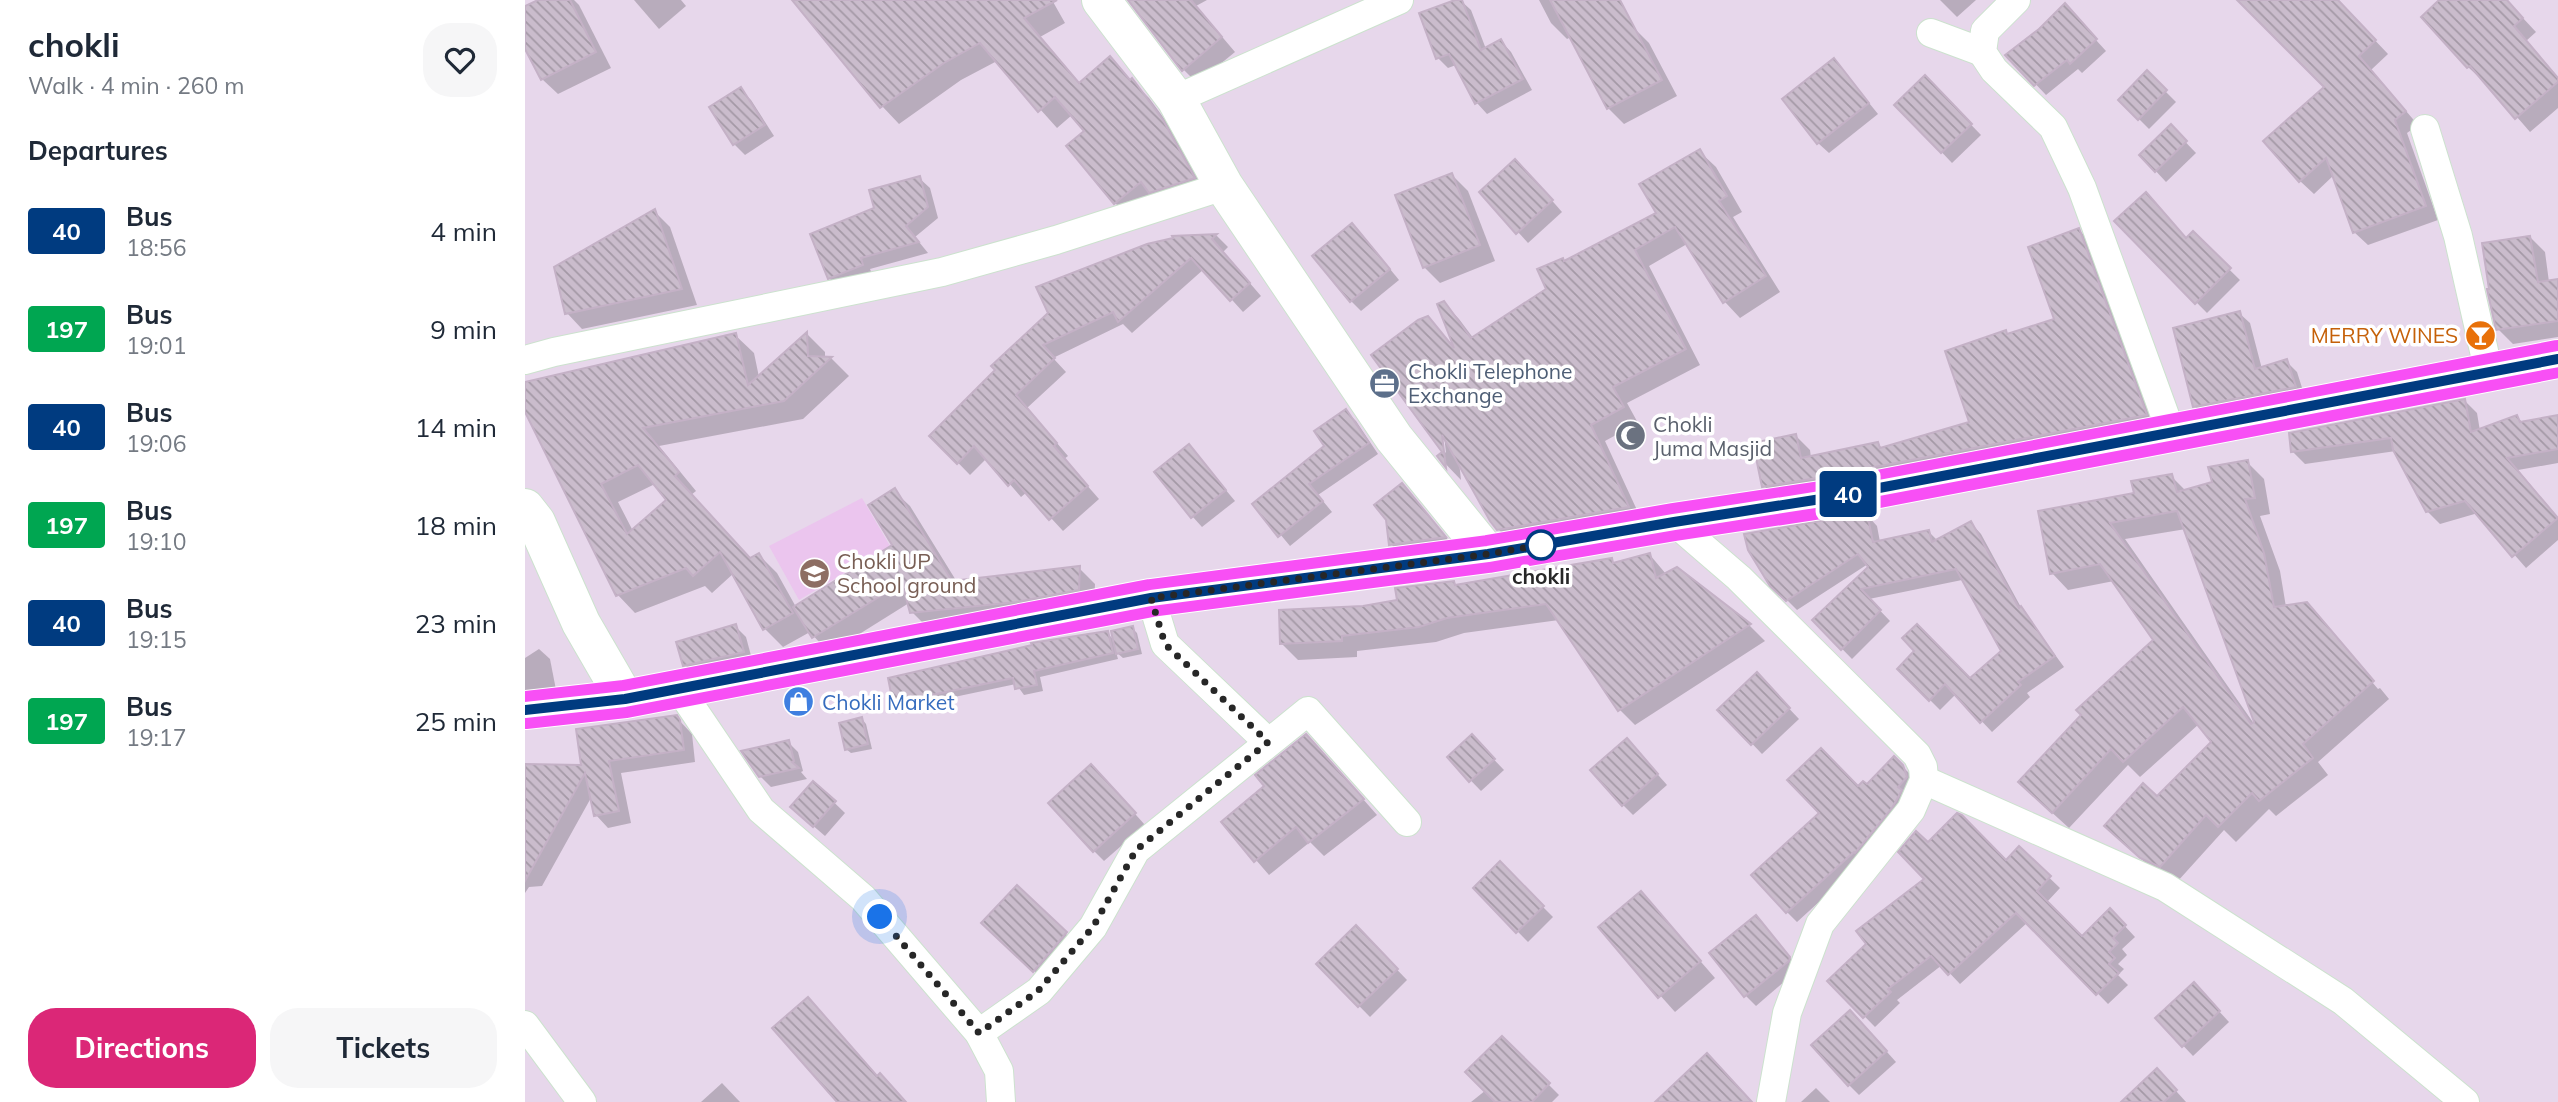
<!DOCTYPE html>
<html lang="en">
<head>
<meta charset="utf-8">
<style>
  body { margin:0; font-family:Mulish,sans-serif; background:#f6f6f7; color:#1f2937; height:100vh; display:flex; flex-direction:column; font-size:26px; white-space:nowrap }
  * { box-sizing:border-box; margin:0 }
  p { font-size:23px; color:#747a83 }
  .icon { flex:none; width:38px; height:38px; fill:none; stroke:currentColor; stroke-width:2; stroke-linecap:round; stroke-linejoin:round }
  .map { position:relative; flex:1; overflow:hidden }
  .drawer { display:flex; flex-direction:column; background:#fff; width:525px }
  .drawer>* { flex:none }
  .badge { padding:0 14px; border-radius:5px; font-size:24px; line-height:46px }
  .you { position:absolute; width:35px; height:35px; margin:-18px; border:5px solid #fff; border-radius:50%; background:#1a73e8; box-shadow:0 0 0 10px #1a73e833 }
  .map>.badge { position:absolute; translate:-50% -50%; box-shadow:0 0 0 4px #fff }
  h2 { padding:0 28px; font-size:26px; line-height:63px }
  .round { display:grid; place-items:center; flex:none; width:74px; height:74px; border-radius:28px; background:#f6f6f7 }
  .head { display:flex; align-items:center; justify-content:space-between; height:119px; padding:0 28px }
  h1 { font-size:33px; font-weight:700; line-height:52px }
  .action { display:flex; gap:14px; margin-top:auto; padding:14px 28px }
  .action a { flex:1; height:80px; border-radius:28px; background:#db2777; color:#fff; font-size:28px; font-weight:700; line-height:80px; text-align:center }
  .action a+a { background:#f6f6f7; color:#1f2937 }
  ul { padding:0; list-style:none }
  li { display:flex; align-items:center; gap:21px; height:98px; padding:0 28px }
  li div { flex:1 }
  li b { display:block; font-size:26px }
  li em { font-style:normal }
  li .badge { min-width:77px; font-weight:700; text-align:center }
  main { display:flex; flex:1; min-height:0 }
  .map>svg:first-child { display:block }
  .education { fill:#ebc5ee }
  .shadow { fill:#0003; fill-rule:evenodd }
  .building { fill:url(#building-back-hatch); stroke:#c4b1c6; stroke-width:2; fill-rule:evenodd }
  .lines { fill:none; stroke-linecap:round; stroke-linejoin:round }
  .street-casing { stroke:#cce2ce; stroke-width:30 }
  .secondary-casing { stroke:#cce2ce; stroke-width:40 }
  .primary-casing { stroke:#fff; stroke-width:40 }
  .street { stroke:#fff; stroke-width:28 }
  .secondary { stroke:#fff; stroke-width:38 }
  .primary { stroke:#f84ff5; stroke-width:38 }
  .line-casing { stroke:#fff; stroke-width:16 }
  .line { stroke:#003b80; stroke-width:10 }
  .walk { stroke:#272727; stroke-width:7; stroke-dasharray:0 12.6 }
  .stop-dot { fill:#fff; stroke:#003b80; stroke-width:3.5 }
  .labels { text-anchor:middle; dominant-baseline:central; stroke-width:7; stroke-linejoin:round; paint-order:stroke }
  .food-label { font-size:21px; fill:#c56008; stroke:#fff; text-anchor:end }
  .service-label { font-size:21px; fill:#4e5e75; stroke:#fff; text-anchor:start }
  .worship-label { font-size:21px; fill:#5b616d; stroke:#fff; text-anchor:start }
  .education-label { font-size:21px; fill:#785e54; stroke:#fff; text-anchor:start }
  .stop-label { font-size:21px; font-weight:bold; fill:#272727; stroke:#fff }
  .shop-label { font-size:21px; fill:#366cbe; stroke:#fff; text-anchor:start }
</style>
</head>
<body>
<main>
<section class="drawer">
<div class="head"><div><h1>chokli</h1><p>Walk · 4 min · 260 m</p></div><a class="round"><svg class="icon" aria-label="heart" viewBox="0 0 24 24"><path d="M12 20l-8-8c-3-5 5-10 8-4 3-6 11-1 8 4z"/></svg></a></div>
<h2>Departures</h2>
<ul>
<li><span class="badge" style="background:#003b80;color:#fff">40</span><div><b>Bus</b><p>18:56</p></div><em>4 min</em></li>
<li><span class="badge" style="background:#00a651;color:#fff">197</span><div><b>Bus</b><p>19:01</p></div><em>9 min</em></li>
<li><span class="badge" style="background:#003b80;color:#fff">40</span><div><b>Bus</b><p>19:06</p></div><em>14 min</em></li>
<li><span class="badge" style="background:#00a651;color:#fff">197</span><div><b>Bus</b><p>19:10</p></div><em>18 min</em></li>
<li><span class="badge" style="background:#003b80;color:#fff">40</span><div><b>Bus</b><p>19:15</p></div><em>23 min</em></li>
<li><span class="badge" style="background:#00a651;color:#fff">197</span><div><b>Bus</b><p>19:17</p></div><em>25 min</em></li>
</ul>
<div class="action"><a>Directions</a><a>Tickets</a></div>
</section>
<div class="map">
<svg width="2033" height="1102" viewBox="0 0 2033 1102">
  <defs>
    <pattern id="building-back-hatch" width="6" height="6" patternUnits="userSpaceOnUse" patternTransform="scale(1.75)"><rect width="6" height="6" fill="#cabccc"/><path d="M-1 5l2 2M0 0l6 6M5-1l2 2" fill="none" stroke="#a499a6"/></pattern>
  </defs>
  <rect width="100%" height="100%" fill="#e7d7eb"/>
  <polygon class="education" points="337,498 365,546 274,600 244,546"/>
  <g class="shadow">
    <polygon points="17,0 49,0 54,5 86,68 33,94 17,79 0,45 0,8"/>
    <polygon points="109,0 156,0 161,6 134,29"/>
    <polygon points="284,0 527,0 540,23 515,37 555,84 585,59 624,98 655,140 686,196 608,220 590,203 561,131 547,115 532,128 472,61 436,80 374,124 357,106"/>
    <polygon points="606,0 682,0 671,6 710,52 672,83 658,69"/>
    <polygon points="935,0 946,10 961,49 976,41 986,52 1007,90 962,114 952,103 931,65 923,68 913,58"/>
    <polygon points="1014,0 1092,0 1108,27 1124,43 1152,96 1099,124 1083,108 1046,37 1042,39 1026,23"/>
    <polygon points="1415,0 1451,0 1432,17"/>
    <polygon points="1715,0 1789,0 1825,14 1863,54 1846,70 1893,125 1882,133 1913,220 1843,245 1829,232 1809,175 1789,194 1775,181 1801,87"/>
    <polygon points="1917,0 1981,0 2011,32 2001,41 2033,78 2033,108 2005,132 1959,79 1957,80 1943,67"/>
    <polygon points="1540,6 1581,51 1557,73 1553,69 1521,95 1483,55"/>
    <polygon points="1309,60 1353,114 1304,153 1293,143"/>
    <polygon points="1622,73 1651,102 1624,129 1595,100"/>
    <polygon points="1400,77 1456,135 1427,163 1372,105"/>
    <polygon points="215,89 226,100 249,136 220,155 209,144 186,108"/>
    <polygon points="1646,127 1671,153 1641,182 1616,155"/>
    <path d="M1175 152 1191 167 1217 212 1208 217 1255 292 1215 318 1200 302 1162 244 1124 266 1175 365 1102 403 1113 423 1080 441 1118 523 989 545 973 529 934 461 936 480 914 457 920 453 849 356 903 318 930 348 919 303 934 319 949 339 1023 289 1039 263 1133 214ZM918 426 921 453 917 449 914 427Z"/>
    <polygon points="1001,171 1037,212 1003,243 993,232"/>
    <polygon points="927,175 943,191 970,261 915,283 899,267"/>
    <polygon points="394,178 405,188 413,218 390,237 403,253 345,269 348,276 314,288 304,278 351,209"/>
    <polygon points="130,212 145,227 172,305 57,329 42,313"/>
    <polygon points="1591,221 1662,240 1668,234 1715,280 1682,313"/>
    <polygon points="1554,230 1568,244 1635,429 1253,500 1239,486 1271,436 1285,450 1286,458 1353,444 1358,449 1447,423 1480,332 1484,335 1532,321"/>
    <polygon points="692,236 703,247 698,252 736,296 718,312 679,269 607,333 598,324 528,358 541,372 502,408 543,456 539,459 574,499 538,531 502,492 496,497 462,458 445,475 407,436 473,370 650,237"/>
    <polygon points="838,236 874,280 836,311 826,301"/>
    <polygon points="2005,237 2020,252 2024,282 2033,280 2033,337 1988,344 1973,329"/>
    <polygon points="1714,313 1725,323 1737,369 1761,361 1772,372 1780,397 1680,416 1669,406"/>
    <path d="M282 334 300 352V358H306L324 376 278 419 134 446 171 491 166 495 226 560 234 555 252 573 271 607 370 545 369 491 385 506 432 582 554 568 570 584 569 605 403 628 387 612 384 603 304 653 285 632 258 647 240 629 209 573 187 593 180 586 110 613 92 594 0 408V384L210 335 229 353 234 377ZM130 484 143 500 108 531 93 502Z"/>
    <polygon points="1940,401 1952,413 1955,431 1992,417 1998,423 2033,417 2033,463 1993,470 2033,518 2033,540 2001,568 1953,513 1915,524 1902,511 1871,451 1780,464 1768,452"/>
    <polygon points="821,411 831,421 853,454 793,495 807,512 765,546 730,504 801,446"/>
    <polygon points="664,446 710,501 677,527 667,516"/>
    <path d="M1722 462 1739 479 1745 514 1735 516 1755 571 1761 607 1781 604 1853 689 1855 688 1864 699 1793 762 1803 775 1751 816 1744 809 1711 842 1699 830 1652 882 1633 874 1598 843 1632 798 1689 742 1674 724 1615 777 1603 765 1544 828 1512 799 1631 640 1589 581 1543 590 1527 573 1611 495 1646 476 1661 491 1689 483ZM1661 529 1732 728 1600 539Z"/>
    <polygon points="877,485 887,496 930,548 876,555 866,544"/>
    <polygon points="1342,515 1352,526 1355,542 1404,532 1413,541 1446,523 1456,534 1498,611 1539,667 1502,693 1505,697 1467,732 1431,694 1415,710 1374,669 1392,651 1445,681 1478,651 1437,580 1344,599 1365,621 1327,659 1289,620 1345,567 1343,564 1272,610 1247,585"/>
    <polygon points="1125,555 1141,574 1152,569 1224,625 1240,641 1110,725 1094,709 1034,620 939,633 911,642 832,651 832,657 773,660 757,644 838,608 874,602 928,582 932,586 1086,560 1090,564"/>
    <polygon points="210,626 221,637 228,663 170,675 160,665"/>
    <polygon points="607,628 612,633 617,654 598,658 591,652 593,659 515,677 518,691 499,695 491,684 377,708 370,702 582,633 590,641"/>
    <polygon points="14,649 25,659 32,695 0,701 0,658"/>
    <polygon points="1242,685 1274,719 1237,754 1195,710"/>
    <polygon points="151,717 167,734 170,762 96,773 106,823 83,828 71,815 67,796 17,886 4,887 0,893 0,765 58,767"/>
    <polygon points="337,719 341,724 347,749 326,753 321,749"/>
    <polygon points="263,742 273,752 278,771 276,772 282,779 246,787 235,776"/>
    <polygon points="957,747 979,770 956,791 924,758"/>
    <polygon points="795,750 852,815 799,856 785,842 744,875 699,823"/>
    <polygon points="1112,751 1142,785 1108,815 1098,805"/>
    <polygon points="1369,758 1388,777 1391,788 1340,860 1272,922 1262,912 1333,788 1342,786"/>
    <polygon points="577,777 620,825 579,861 569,851"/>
    <polygon points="289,783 320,813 300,836 278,817"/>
    <polygon points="1403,844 1482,863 1494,849 1535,888 1522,902 1557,938 1585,910 1610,937 1597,949 1602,955 1593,964 1599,969 1593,975 1603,985 1583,1004 1503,922 1435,984 1417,965 1372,1000 1375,1003 1350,1027 1305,981 1343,944 1402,879"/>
    <polygon points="975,864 1028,917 1003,942 950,888"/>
    <polygon points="1116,893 1190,978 1150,1012 1075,928"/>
    <polygon points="831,927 882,980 845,1017 793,964"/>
    <polygon points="1241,928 1274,969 1231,1006 1220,995"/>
    <polygon points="469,934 541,934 551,944 520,981"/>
    <polygon points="1679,995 1704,1022 1668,1056 1632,1018"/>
    <polygon points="1336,1023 1371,1062 1334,1095 1324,1085"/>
    <polygon points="977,1038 1034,1095 1027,1102 946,1102 961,1090"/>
    <polygon points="1642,1081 1661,1102 1614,1102"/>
    <polygon points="197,1083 215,1102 176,1102"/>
    <polygon points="1291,1088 1305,1102 1276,1102"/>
  </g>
  <g class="building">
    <polygon points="13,0 45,0 71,52 16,80 0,49 0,6"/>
    <polygon points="267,0 532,0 499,18 554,83 585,56 605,80 607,78 638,120 670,178 624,193 616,182 589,204 541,146 559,131 530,97 513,112 455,43 419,63 355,108"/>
    <polygon points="603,0 666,0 697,37 657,71"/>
    <polygon points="930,0 937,0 956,50 976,39 998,79 950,104 924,54 911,59 894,13"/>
    <polygon points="1025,0 1095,0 1137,80 1082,109"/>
    <polygon points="1712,0 1813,0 1851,40 1834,56 1881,111 1870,120 1901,206 1828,233 1801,158 1774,182 1738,141 1799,87"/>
    <polygon points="1914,0 1982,0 1998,18 1989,26 2033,78 2033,82 1990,119 1945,66 1942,68 1896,17"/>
    <polygon points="1540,3 1572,39 1545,64 1542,60 1509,86 1480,55 1514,29"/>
    <polygon points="1309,58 1344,103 1292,144 1257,99"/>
    <polygon points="1622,70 1642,90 1613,120 1593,100"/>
    <polygon points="1400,75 1447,124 1416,153 1369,105"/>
    <polygon points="216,87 240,125 208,145 184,107"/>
    <polygon points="1646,124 1662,141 1630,172 1614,155"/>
    <polygon points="1175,149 1202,196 1194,201 1241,276 1198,303 1150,227 1110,250 1161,349 1088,387 1099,407 1066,425 1104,507 972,530 965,521 917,435 921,468 912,456 917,452 846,355 893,320 903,316 929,348 912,304 919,301 946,338 1021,289 1012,269 1038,258 1039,261 1131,213 1114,184"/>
    <polygon points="990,159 1028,200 991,234 954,192"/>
    <polygon points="927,173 955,245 898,268 870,195"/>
    <polygon points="395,176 403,207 381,226 394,242 336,258 338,265 303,279 285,234 349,208 344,190"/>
    <polygon points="1621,192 1661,238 1668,231 1706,268 1670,304 1589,221"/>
    <polygon points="130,209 157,289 40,314 29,267"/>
    <polygon points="827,223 865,269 825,302 787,256"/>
    <polygon points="1554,228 1622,415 1292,478 1237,487 1228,443 1271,434 1276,458 1353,442 1355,448 1444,422 1420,351 1481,330 1482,334 1529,319 1503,247"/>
    <polygon points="692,234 687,239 725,283 705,301 666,258 593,322 588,312 518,345 530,358 491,395 532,443 529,446 563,486 524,520 489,480 483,486 449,446 432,464 404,436 470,370 466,366 523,313 511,287 622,244 648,238 647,236"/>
    <polygon points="2005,236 2013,282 2033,279 2033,321 1971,330 1962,289 1964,289 1957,243"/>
    <polygon points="1715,311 1730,369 1762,359 1771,387 1668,407 1648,328"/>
    <path d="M282 332 283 356 307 357 259 401 118 428 154 472 150 476 225 558 234 553 268 613 238 630 195 552 168 576 161 568 91 596 0 412V382L211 333 223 385ZM113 465 141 500 102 534 76 484Z"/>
    <polygon points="1940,399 1946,432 1992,415 1995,422 2033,415 2033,449 1982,458 2033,518 1987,557 1940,501 1901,512 1868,450 1866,438 1766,452 1764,433"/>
    <polygon points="821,409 844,443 784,484 798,501 753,537 727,504 799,446 789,431"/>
    <polygon points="664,444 701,490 666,518 629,472"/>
    <path d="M1723 460 1730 498 1720 499 1739 553 1749 607 1782 602 1849 681 1778 744 1788 758 1734 801 1727 793 1693 827 1681 815 1635 867 1615 858 1579 826 1618 783 1632 796 1686 742 1658 707 1598 762 1586 749 1527 813 1493 782 1556 715 1551 710 1628 640 1575 564 1525 574 1513 511 1609 493 1606 481 1647 474 1652 492 1687 482 1683 467ZM1652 511 1729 722 1726 724 1585 523Z"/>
    <polygon points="877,483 921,537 864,545 861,520 849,505"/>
    <polygon points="370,488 427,581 555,566 554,590 491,602 385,613 377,583 287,638 268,607 367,545 343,505"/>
    <polygon points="1342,513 1348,542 1404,530 1407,542 1446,521 1494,608 1496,606 1530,656 1493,682 1496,685 1455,723 1420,684 1404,701 1372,669 1389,651 1377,638 1392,624 1445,678 1476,651 1431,569 1336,589 1356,610 1316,650 1287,620 1343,567 1333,554 1261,601 1245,586 1223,550 1219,534"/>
    <polygon points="1125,553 1131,578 1152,567 1226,624 1093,711 1021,604 922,618 894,627 817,636 817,641 755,644 754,610 838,606 872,600 870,588 929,581 930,585 1087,558 1088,563"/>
    <polygon points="211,624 219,652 158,666 151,642"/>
    <polygon points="608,626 613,649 591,654 586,631"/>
    <polygon points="583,631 588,653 509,671 512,685 490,689 488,678 368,703 363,678 507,645 506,643"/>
    <polygon points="1232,672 1265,708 1226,745 1192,710"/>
    <polygon points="152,715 155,720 159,750 84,761 94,811 69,816 60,773 0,881 0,764 56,765 51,729"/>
    <polygon points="337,717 343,744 320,750 314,723"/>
    <polygon points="781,734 839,799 783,843 771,827 729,862 696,822 739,786 730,775"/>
    <polygon points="947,734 970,759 944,782 922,757"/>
    <polygon points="1102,738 1133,774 1097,806 1065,770"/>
    <polygon points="264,740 269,761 267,762 274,768 234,777 216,751"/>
    <polygon points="1296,748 1333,786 1338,781 1342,784 1369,756 1378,765 1382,777 1373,787 1377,790 1367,808 1330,853 1329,852 1261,913 1226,875 1294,813 1262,780"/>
    <polygon points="566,764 611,813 568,852 523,803"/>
    <polygon points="288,781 311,801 288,827 265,807"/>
    <polygon points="1432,813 1437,815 1481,860 1494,846 1526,876 1512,891 1557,936 1585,908 1601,925 1588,938 1593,943 1584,952 1590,958 1584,964 1594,973 1571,995 1491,913 1423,975 1406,956 1363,989 1366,992 1338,1018 1302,981 1341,944 1331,931 1399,879 1373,852 1391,831 1403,842"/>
    <polygon points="975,861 1019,906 991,933 948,888"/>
    <polygon points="492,885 542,932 508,972 456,923"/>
    <polygon points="1116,891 1176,961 1133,998 1073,927"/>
    <polygon points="1231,915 1265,957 1264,961 1219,997 1184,953"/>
    <polygon points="831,925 873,969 833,1007 791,964"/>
    <polygon points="1669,982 1695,1011 1657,1047 1630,1018"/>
    <polygon points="283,997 352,1076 355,1073 381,1102 312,1102 247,1028"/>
    <polygon points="1325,1010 1362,1051 1323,1086 1286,1045"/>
    <polygon points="977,1036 1025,1083 1007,1102 970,1102 940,1072"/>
    <polygon points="1182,1053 1227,1102 1130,1102"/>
    <polygon points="1632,1068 1652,1090 1639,1102 1596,1102"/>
  </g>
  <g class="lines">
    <defs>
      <g id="street">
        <polyline points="1491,0 1460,31 1457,52 1469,70 1528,127 1557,188 1646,432"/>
        <polyline points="1406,33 1457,52"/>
        <polyline points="651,99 874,0"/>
        <polyline points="1900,129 1933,236 1964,373"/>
        <polyline points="0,360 29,352 417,272 531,240 699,186"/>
        <polyline points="1149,522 1214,578 1392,755 1398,767 1399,780 1386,810 1295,924 1262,1013 1246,1102"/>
        <polyline points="626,598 640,644 743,742"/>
        <polyline points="153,687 236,810 338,898 454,1033 474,1071 476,1102"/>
        <polyline points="1399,780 1640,887 1818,1001 1940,1102"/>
        <polyline points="0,1025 57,1102"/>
        <polyline points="454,1033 514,991 568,927 611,850 783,711 882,822"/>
      </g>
      <g id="secondary">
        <polyline points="576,0 651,99 699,186 869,438 963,554"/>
        <polyline points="0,508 11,522 56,623 100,699"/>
      </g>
      <polyline id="primary" points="0,710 100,699 626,598 963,554 1149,522 1296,500 2033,359"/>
    </defs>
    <use href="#street" class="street-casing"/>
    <use href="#secondary" class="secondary-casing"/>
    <use href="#primary" class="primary-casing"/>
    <use href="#street" class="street"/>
    <use href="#secondary" class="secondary"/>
    <use href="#primary" class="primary"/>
  </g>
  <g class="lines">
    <defs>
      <polyline id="line" points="0,710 100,699 626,598 963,554 1149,522 1296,499 2033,359"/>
    </defs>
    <use href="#line" class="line-casing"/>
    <use href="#line" class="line"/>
    <polyline class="walk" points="355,917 454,1033 513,991 568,927 611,850 743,742 640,644 626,598 963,554 1016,545"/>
  </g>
  <defs>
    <symbol id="bar-disc" viewBox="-11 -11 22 22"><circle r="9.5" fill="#e8710a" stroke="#fff"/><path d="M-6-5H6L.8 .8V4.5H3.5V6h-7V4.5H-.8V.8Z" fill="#fff"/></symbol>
    <symbol id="office-disc" viewBox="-11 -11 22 22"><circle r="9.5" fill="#5c6f8a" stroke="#fff"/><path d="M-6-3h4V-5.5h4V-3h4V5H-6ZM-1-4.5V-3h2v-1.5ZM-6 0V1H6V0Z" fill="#fff"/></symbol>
    <symbol id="mosque-disc" viewBox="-11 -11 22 22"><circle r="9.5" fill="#6b7280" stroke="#fff"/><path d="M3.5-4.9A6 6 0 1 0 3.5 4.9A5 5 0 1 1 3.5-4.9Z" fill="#fff"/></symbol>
    <symbol id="school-disc" viewBox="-11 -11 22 22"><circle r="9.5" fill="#8d6e63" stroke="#fff"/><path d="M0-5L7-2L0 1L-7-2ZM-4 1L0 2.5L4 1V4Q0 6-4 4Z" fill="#fff"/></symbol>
    <symbol id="shop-disc" viewBox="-11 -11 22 22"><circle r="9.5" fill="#3f7fe0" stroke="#fff"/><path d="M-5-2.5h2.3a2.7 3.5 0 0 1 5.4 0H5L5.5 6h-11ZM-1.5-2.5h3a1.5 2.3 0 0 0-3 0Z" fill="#fff"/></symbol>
  </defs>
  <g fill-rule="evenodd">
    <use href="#bar-disc" x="1938" y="318" width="35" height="35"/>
    <use href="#office-disc" x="842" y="366" width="35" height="35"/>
    <use href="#mosque-disc" x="1088" y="418" width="35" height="35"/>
    <use href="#school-disc" x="272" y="556" width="35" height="35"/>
    <use href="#shop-disc" x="256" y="684" width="35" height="35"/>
  </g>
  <circle class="stop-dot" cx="1016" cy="545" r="14"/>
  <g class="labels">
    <g class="food-label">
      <text x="1933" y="335">MERRY WINES</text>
    </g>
    <g class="service-label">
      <text x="883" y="371">Chokli Telephone<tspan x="883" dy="24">Exchange</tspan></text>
    </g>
    <g class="worship-label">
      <text x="1128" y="424">Chokli<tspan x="1128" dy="24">Juma Masjid</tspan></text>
    </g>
    <g class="education-label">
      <text x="312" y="561">Chokli UP<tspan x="312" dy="24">School ground</tspan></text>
    </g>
    <g class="stop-label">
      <text x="1016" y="576">chokli</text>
    </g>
    <g class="shop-label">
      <text x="297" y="702">Chokli Market</text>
    </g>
  </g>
</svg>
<div class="you" style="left:355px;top:917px"></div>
<b class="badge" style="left:1323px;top:494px;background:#003b80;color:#fff">40</b>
</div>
</main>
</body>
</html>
